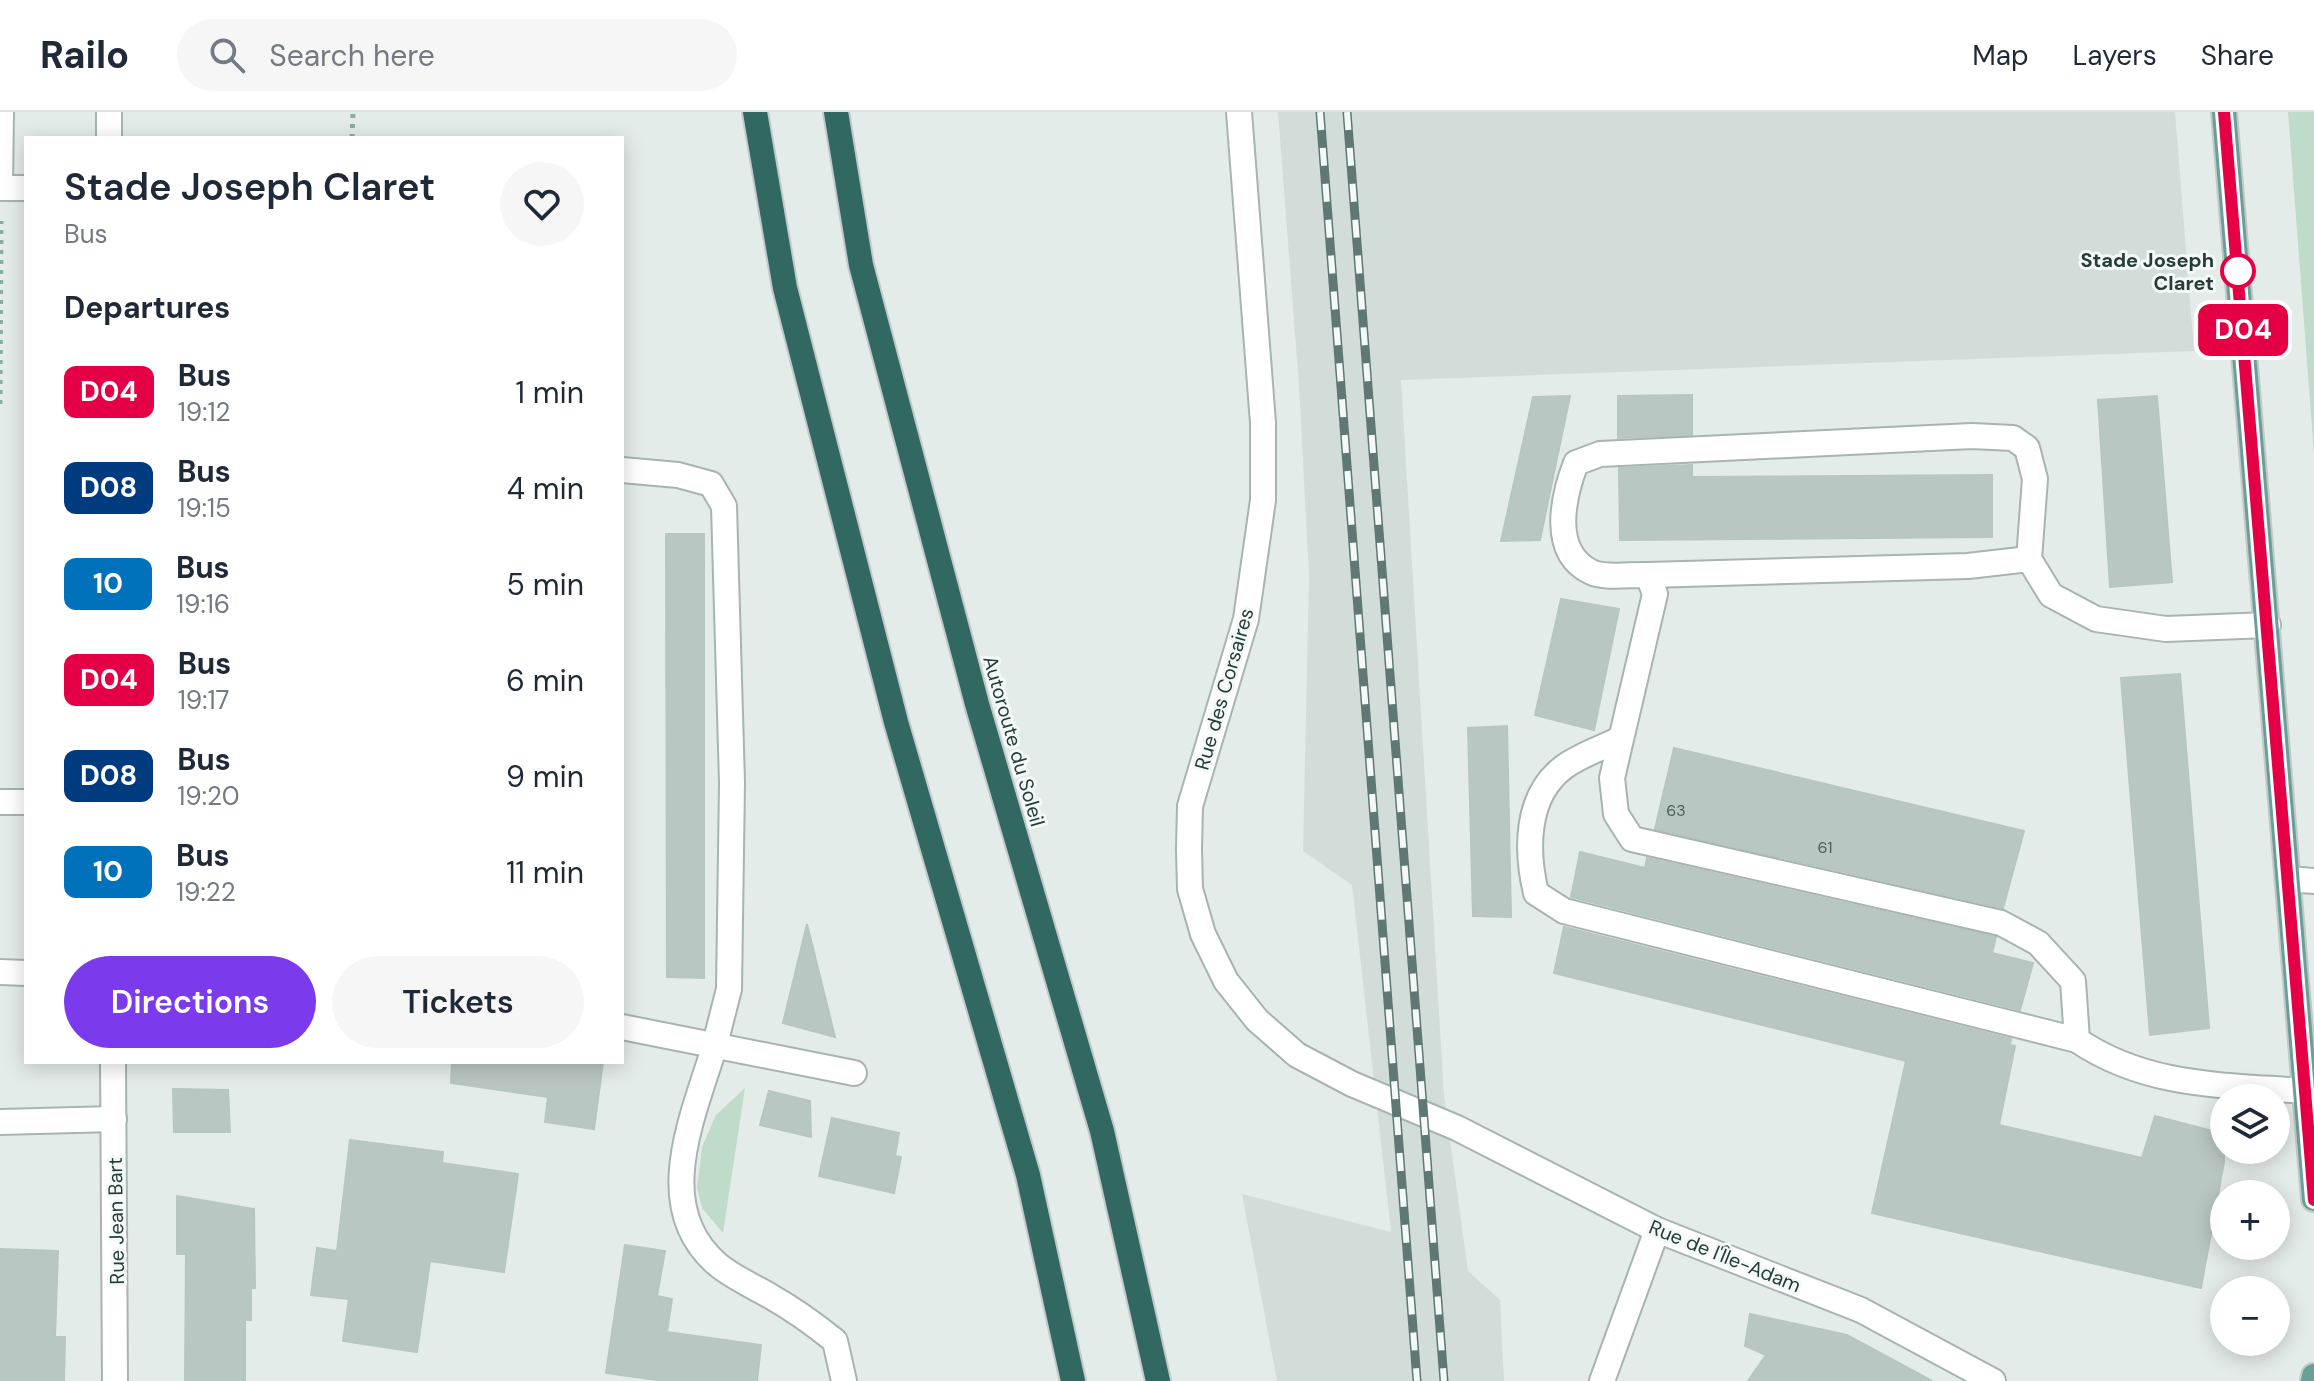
<!DOCTYPE html>
<html lang="en">
<head>
<meta charset="utf-8">
<style>
  body { margin:0; font-family:"DM Sans",sans-serif; background:#f6f6f7; color:#1f2937; height:100vh; display:flex; flex-direction:column; font-size:30px; white-space:nowrap }
  * { box-sizing:border-box; margin:0 }
  p { font-size:26px; color:#747a83 }
  .icon { flex:none; width:44px; height:44px; fill:none; stroke:currentColor; stroke-width:2; stroke-linecap:round; stroke-linejoin:round }
  .map { position:relative; flex:1; overflow:hidden }
  .details { position:absolute; left:24px; top:24px; width:600px; height:928px; display:flex; flex-direction:column; background:#fff; border-radius:0px; box-shadow:0 4px 20px #0003 }
  .details>* { flex:none }
  .badge { padding:0 16px; border-radius:12px; font-size:28px; line-height:52px }
  .buttons { position:absolute; left:2210px; top:972px; display:grid; gap:16px }
  .buttons a { display:grid; place-items:center; width:80px; height:80px; border-radius:50%; background:#fff; box-shadow:0 4px 20px #0003; font-size:40px }
  .map>.badge { position:absolute; translate:-50% -50%; box-shadow:0 0 0 4px #fff }
  h2 { padding:0 40px; font-size:30px; line-height:72px }
  .round { display:grid; place-items:center; flex:none; width:84px; height:84px; border-radius:42px; background:#f6f6f7 }
  .overview { display:flex; align-items:center; justify-content:space-between; height:136px; padding:0 40px }
  h1 { font-size:38px; font-weight:600; line-height:60px }
  .action { display:flex; gap:16px; margin-top:auto; padding:16px 40px }
  .action a { flex:1; height:92px; border-radius:48px; background:#7c3aed; color:#fff; font-size:32px; font-weight:600; line-height:92px; text-align:center }
  .action a+a { background:#f6f6f7; color:#1f2937 }
  ul { padding:0; list-style:none }
  li { display:flex; align-items:center; gap:24px; height:96px; padding:0 40px }
  li div { flex:1 }
  li b { display:block; font-size:30px }
  li em { font-style:normal }
  li .badge { min-width:88px; font-weight:700; text-align:center }
  header { display:flex; align-items:center; gap:48px; box-sizing:border-box; height:112px; padding:0 40px; background:#fff; border-bottom:2px solid #e0e1e3 }
  header strong { font-size:38px }
  nav { display:flex; gap:44px; margin-inline-start:auto; font-size:28px }
  .search { width:560px; height:72px; background:#f6f6f7; display:flex; align-items:center; gap:20px; box-sizing:border-box; padding:0 28px; border-radius:44px; color:#747a83; font-size:30px }
  .map>svg:first-child { display:block }
  .built { fill:#d2dcd9 }
  .green { fill:#bedcc9 }
  .building { fill:#b9c7c3; stroke:#b6c6c1; stroke-width:2 }
  .lines { fill:none; stroke-linecap:round; stroke-linejoin:round }
  .service-casing { stroke:#a7b4b1; stroke-width:28 }
  .minor-casing { stroke:#a7b4b1; stroke-width:28 }
  .tertiary-casing { stroke:#a7b4b1; stroke-width:28 }
  .primary-casing { stroke:#c2c9c8; stroke-width:28 }
  .motorway-casing { stroke:#c2c9c8; stroke-width:28 }
  .path { stroke:#86aea6; stroke-width:5; stroke-dasharray:4 6; stroke-linecap:butt }
  .service { stroke:#fff; stroke-width:24 }
  .minor { stroke:#fff; stroke-width:24 }
  .tertiary { stroke:#fff; stroke-width:24 }
  .primary { stroke:#6a9f98; stroke-width:24 }
  .motorway { stroke:#316862; stroke-width:24 }
  .rail-casing { stroke:#5f7874; stroke-width:9 }
  .rail { stroke:#f4f9f7; stroke-width:6; stroke-dasharray:18; stroke-linecap:butt }
  .line-casing { stroke:#fff; stroke-width:18 }
  .line { stroke:#e50046; stroke-width:12 }
  .stop-dot { fill:#fff; stroke:#e50046; stroke-width:4 }
  .labels { text-anchor:middle; dominant-baseline:central; stroke-width:6; stroke-linejoin:round; paint-order:stroke }
  .number-label { font-size:16px; fill:#49605c }
  .stop-label { font-size:20px; font-weight:bold; fill:#243d39; stroke:#f4f9f7; text-anchor:end }
  .street-label { font-size:20px; fill:#243d39; stroke:#f4f9f7 }
</style>
</head>
<body>
<header>
<strong>Railo</strong>
<div class="search"><svg class="icon" aria-label="search" viewBox="0 0 24 24"><circle cx="10" cy="10" r="6"/><path d="M15 15l6 6"/></svg>Search here</div>
<nav><a>Map</a><a>Layers</a><a>Share</a></nav>
</header>
<div class="map">
<svg width="2314" height="1269" viewBox="0 0 2314 1269">
  <rect width="100%" height="100%" fill="#e4ece9"/>
  <polygon class="built" points="1278,0 2175,0 2194,239 1401,268 1444,984 1468,1159 1500,1188 1504,1269 1277,1269 1242,1082 1391,1120 1352,773 1303,739 1309,464 1299,274"/>
  <g class="green">
    <polygon points="2288,0 2314,0 2314,342"/>
    <polygon points="745,976 723,1121 702,1096 697,1075 702,1035 716,1003"/>
  </g>
  <g class="building">
    <polygon points="1692,283 1692,323 1618,326 1618,284"/>
    <polygon points="1570,284 1540,428 1501,429 1533,285"/>
    <polygon points="2157,284 2172,470 2110,475 2098,288"/>
    <polygon points="1692,353 1692,365 1992,363 1992,425 1620,428 1619,356"/>
    <polygon points="666,422 704,422 704,866 667,865"/>
    <polygon points="1561,487 1619,497 1594,618 1535,603"/>
    <polygon points="2180,562 2209,916 2150,923 2121,566"/>
    <polygon points="1507,614 1511,805 1473,804 1468,616"/>
    <polygon points="1674,636 2024,719 2003,796 1655,717"/>
    <polygon points="1580,740 1645,756 1647,746 1996,825 1992,841 2033,851 2020,898 1571,785"/>
    <polygon points="807,812 835,925 783,911"/>
    <polygon points="1564,815 2011,927 2010,933 2015,934 1999,1013 2142,1046 2155,1004 2224,1022 2224,1050 2201,1176 1872,1101 1906,949 1554,861"/>
    <polygon points="452,950 603,950 594,1017 545,1010 548,985 451,971"/>
    <polygon points="173,977 228,978 230,1020 174,1020"/>
    <polygon points="769,979 810,989 811,1025 760,1013"/>
    <polygon points="832,1006 899,1021 895,1044 901,1045 894,1081 819,1064"/>
    <polygon points="350,1028 443,1040 442,1051 518,1062 504,1160 430,1149 417,1240 343,1229 349,1187 311,1183 317,1136 337,1139"/>
    <polygon points="177,1084 254,1097 255,1176 251,1176 251,1208 245,1208 245,1269 185,1269 186,1142 177,1142"/>
    <polygon points="625,1133 665,1139 657,1184 672,1187 667,1220 761,1233 757,1269 664,1269 606,1261"/>
    <polygon points="0,1137 58,1139 55,1225 65,1225 64,1269 0,1269"/>
    <polygon points="1750,1202 1847,1223 1932,1269 1748,1269 1766,1243 1745,1234"/>
  </g>
  <g class="lines">
    <defs>
      <g id="service">
        <polyline points="1,0 0,76 26,76"/>
        <polyline points="622,358 678,363 711,372 724,394 732,671 729,877 714,936"/>
        <polyline points="1648,463 1968,454 2029,447"/>
        <path d="M2268 513 2166 517 2096 507 2051 483 2029 447 2035 367 2027 336 2013 326 1972 324 1600 342 1576 351C1563 385 1550 440 1591 460 1605 467 1633 462 1648 463L1655 482 1612 666 1616 702 1632 727 2001 811 2038 831 2073 869 2077 928C2146 975 2223 973 2303 979"/>
        <path d="M1620 627C1602 636 1580 643 1564 655 1525 684 1526 739 1536 781L1564 799 2077 928"/>
        <polyline points="2289,767 2314,769"/>
      </g>
      <g id="minor">
        <polyline points="0,690 26,690"/>
        <polyline points="0,860 26,861"/>
        <polyline points="622,915 854,961"/>
        <path d="M714 936C693 1005 651 1095 717 1152 732 1165 753 1174 770 1184 793 1197 814 1212 835 1229L844 1269"/>
        <polyline points="0,1010 114,1007"/>
        <polyline points="1602,1269 1657,1118"/>
      </g>
      <g id="tertiary">
        <polyline points="1239,0 1263,311 1263,388 1246,507 1190,694 1189,737 1190,777 1203,822 1226,869 1257,908 1297,943 1352,972 1457,1016 1657,1118 1861,1198 1993,1269"/>
        <polyline points="109,26 109,0"/>
        <polyline points="113,950 115,1269"/>
      </g>
      <g id="primary">
        <polyline points="2224,0 2314,1087"/>
        <polyline points="2313,1269 2314,1264"/>
      </g>
      <g id="motorway">
        <polyline points="755,0 785,176 896,610 1028,1063 1073,1269"/>
        <polyline points="836,0 861,153 977,592 1102,1019 1158,1269"/>
      </g>
    </defs>
    <use href="#service" class="service-casing"/>
    <use href="#minor" class="minor-casing"/>
    <use href="#tertiary" class="tertiary-casing"/>
    <use href="#primary" class="primary-casing"/>
    <use href="#motorway" class="motorway-casing"/>
    <g class="path">
      <polyline points="352,26 353,0"/>
      <polyline points="0,292 1,109"/>
    </g>
    <use href="#service" class="service"/>
    <use href="#minor" class="minor"/>
    <use href="#tertiary" class="tertiary"/>
    <use href="#primary" class="primary"/>
    <use href="#motorway" class="motorway"/>
    <defs>
      <g id="rail">
        <polyline points="1320,0 1417,1269"/>
        <polyline points="1347,0 1444,1269"/>
      </g>
    </defs>
    <use href="#rail" class="rail-casing"/>
    <use href="#rail" class="rail"/>
  </g>
  <g class="lines">
    <defs>
      <polyline id="line" points="2224,0 2314,1088"/>
    </defs>
    <use href="#line" class="line-casing"/>
    <use href="#line" class="line"/>
  </g>
  <circle class="stop-dot" cx="2238" cy="159" r="16"/>
  <g class="labels">
    <g class="number-label">
      <text x="1676" y="698">63</text>
      <text x="1825" y="735">61</text>
    </g>
    <g class="stop-label">
      <text x="2214" y="148">Stade Joseph<tspan x="2214" dy="23">Claret</tspan></text>
    </g>
    <g class="street-label">
      <text transform="translate(1224 577) rotate(-74)">Rue des Corsaires</text>
      <text transform="translate(1014 629) rotate(74)">Autoroute du Soleil</text>
      <text transform="translate(116 1109) rotate(-91)">Rue Jean Bart</text>
      <text transform="translate(1725 1144) rotate(22)">Rue de l'Île-Adam</text>
    </g>
  </g>
</svg>
<div class="buttons">
<a><svg class="icon" aria-label="layers" viewBox="0 0 24 24"><path d="M12 4l9 5-9 5-9-5zM3 14l9 5 9-5"/></svg></a>
<a>+</a>
<a>−</a>
</div>
<b class="badge" style="left:2243px;top:218px;background:#e50046;color:#fff">D04</b>
<section class="details">
<div class="overview"><div><h1>Stade Joseph Claret</h1><p>Bus</p></div><a class="round"><svg class="icon" aria-label="heart" viewBox="0 0 24 24"><path d="M12 20l-8-8c-3-5 5-10 8-4 3-6 11-1 8 4z"/></svg></a></div>
<h2>Departures</h2>
<ul>
<li><span class="badge" style="background:#e50046;color:#fff">D04</span><div><b>Bus</b><p>19:12</p></div><em>1 min</em></li>
<li><span class="badge" style="background:#003b80;color:#fff">D08</span><div><b>Bus</b><p>19:15</p></div><em>4 min</em></li>
<li><span class="badge" style="background:#0072bc;color:#fff">10</span><div><b>Bus</b><p>19:16</p></div><em>5 min</em></li>
<li><span class="badge" style="background:#e50046;color:#fff">D04</span><div><b>Bus</b><p>19:17</p></div><em>6 min</em></li>
<li><span class="badge" style="background:#003b80;color:#fff">D08</span><div><b>Bus</b><p>19:20</p></div><em>9 min</em></li>
<li><span class="badge" style="background:#0072bc;color:#fff">10</span><div><b>Bus</b><p>19:22</p></div><em>11 min</em></li>
</ul>
<div class="action"><a>Directions</a><a>Tickets</a></div>
</section>
</div>
</body>
</html>
